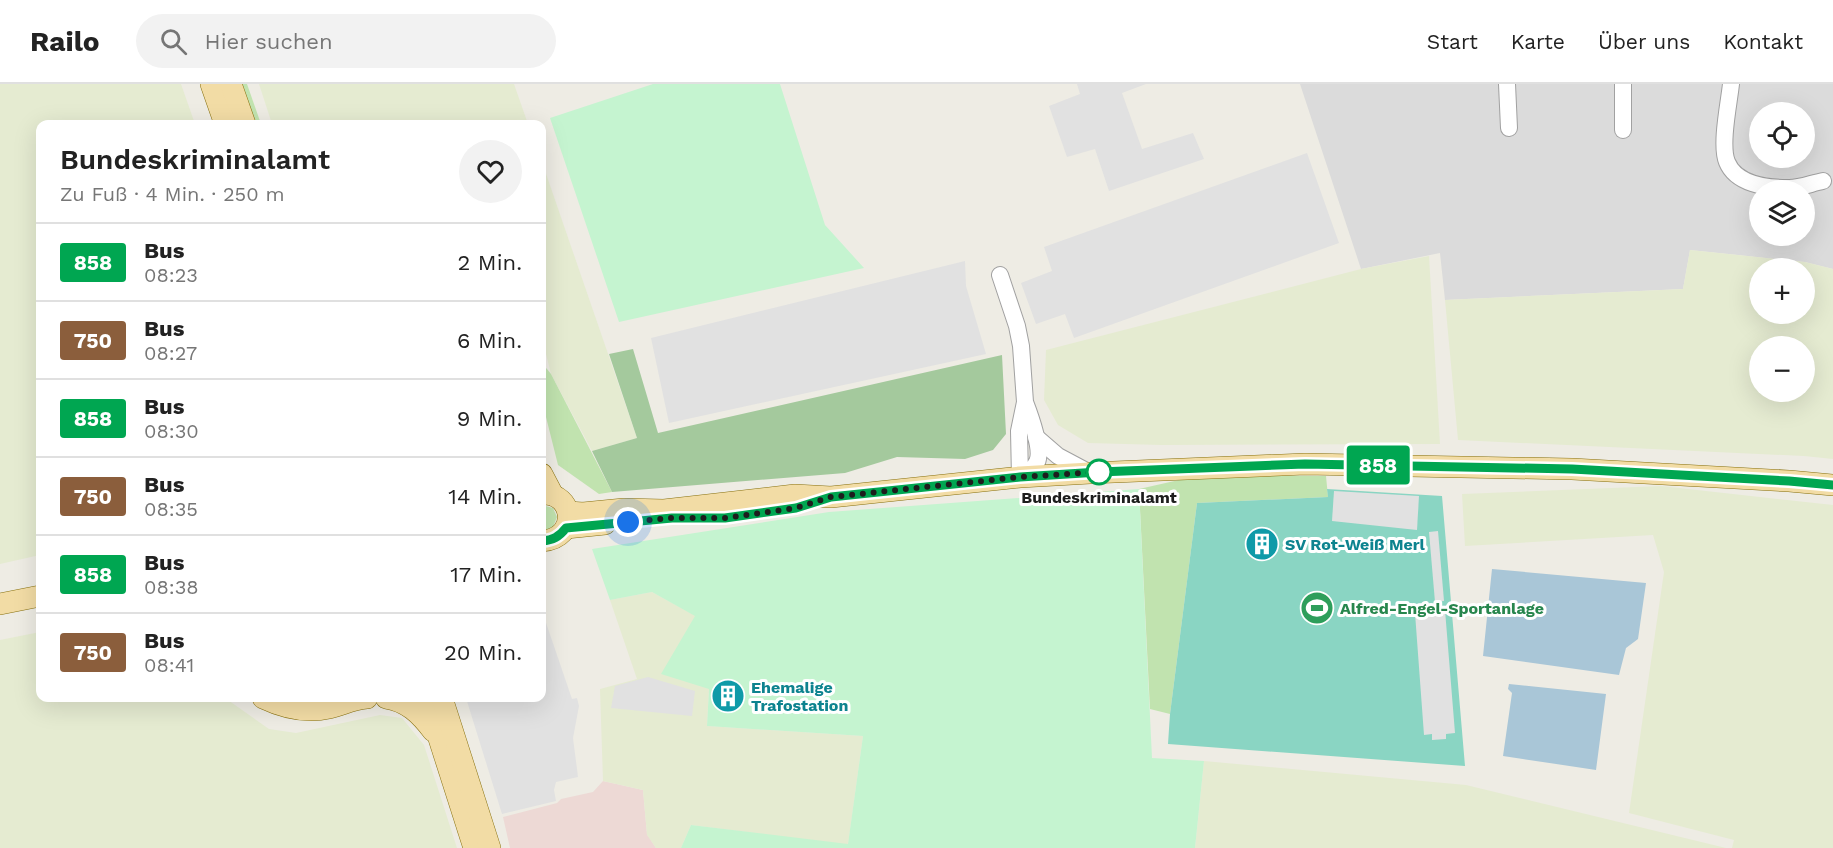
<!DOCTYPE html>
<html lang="de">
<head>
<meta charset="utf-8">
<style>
  body { margin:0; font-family:"Work Sans",sans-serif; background:#f2f2f2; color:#222; height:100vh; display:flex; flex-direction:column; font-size:22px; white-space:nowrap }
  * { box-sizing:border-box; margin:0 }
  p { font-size:20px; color:#767676 }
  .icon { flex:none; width:33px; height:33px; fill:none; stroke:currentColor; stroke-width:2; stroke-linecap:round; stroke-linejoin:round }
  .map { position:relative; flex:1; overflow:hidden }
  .drawer { position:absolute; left:36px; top:36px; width:510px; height:582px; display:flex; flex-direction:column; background:#fff; border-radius:12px; box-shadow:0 6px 24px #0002 }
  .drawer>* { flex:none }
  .badge { padding:0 12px; border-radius:4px; font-size:21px; line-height:39px }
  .fabs { position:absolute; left:1749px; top:18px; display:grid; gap:12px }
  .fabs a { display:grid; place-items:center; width:66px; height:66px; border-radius:50%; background:#fff; box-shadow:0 6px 24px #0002; font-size:30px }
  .you { position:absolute; width:30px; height:30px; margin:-15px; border:4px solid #fff; border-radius:50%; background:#1a73e8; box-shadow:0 0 0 9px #1a73e833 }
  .map>.badge { position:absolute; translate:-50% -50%; box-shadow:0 0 0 3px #fff }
  .round { display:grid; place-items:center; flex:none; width:63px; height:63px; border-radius:32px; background:#f2f2f2 }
  .overview { display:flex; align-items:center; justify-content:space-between; height:102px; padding:0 24px }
  h1 { font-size:28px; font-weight:600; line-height:45px }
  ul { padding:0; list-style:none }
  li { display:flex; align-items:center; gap:18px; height:78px; padding:0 24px; border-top:2px solid #e0e0e0 }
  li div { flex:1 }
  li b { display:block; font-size:22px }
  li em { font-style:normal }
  li .badge { min-width:66px; font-weight:700; text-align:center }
  header { display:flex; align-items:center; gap:36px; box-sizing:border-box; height:84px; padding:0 30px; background:#fff; border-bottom:2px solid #e0e0e0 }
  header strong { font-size:28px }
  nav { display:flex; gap:33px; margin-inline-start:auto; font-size:21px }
  .search { width:420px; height:54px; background:#f2f2f2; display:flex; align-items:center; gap:15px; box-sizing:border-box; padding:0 21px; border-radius:33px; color:#767676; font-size:22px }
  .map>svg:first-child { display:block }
  .residential { fill:#dbdbdb; fill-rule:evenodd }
  .commercial { fill:#edd9d5 }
  .farmland { fill:#e5ebd1; fill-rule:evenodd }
  .grass { fill:#c1e3af }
  .forest { fill:#a4c99d }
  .park { fill:#c5f4d0 }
  .pitch { fill:#8ad5c3 }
  .parking { fill:#e1e1e1 }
  .water { fill:#a9c6d7 }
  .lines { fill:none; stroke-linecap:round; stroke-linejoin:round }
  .minor-casing { stroke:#a1a1a1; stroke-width:18 }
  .major-casing { stroke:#88710f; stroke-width:22 }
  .minor { stroke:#fff; stroke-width:16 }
  .major { stroke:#f2dca5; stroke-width:21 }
  .line-casing { stroke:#fff; stroke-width:14 }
  .line { stroke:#00a651; stroke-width:9 }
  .walk { stroke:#1d1d1d; stroke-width:6; stroke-dasharray:0 10.8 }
  .stop-dot { fill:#fff; stroke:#00a651; stroke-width:3 }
  .labels { text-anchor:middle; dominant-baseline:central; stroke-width:6; stroke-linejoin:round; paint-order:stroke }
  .stop-label { font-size:16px; font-weight:bold; fill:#1d1d1d; stroke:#fff }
  .culture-label { font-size:16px; font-weight:bold; fill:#0d838f; stroke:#fff; text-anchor:start }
  .leisure-label { font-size:16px; font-weight:bold; fill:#27864d; stroke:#fff; text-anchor:start }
</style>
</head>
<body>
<header>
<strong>Railo</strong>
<div class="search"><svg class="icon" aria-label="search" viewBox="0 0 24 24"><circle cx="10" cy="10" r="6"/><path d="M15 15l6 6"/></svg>Hier suchen</div>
<nav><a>Start</a><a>Karte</a><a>Über uns</a><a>Kontakt</a></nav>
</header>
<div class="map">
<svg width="1833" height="764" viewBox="0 0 1833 764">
  <rect width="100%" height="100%" fill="#eeece4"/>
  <path class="residential" d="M1300 0H1833V185L1805 178 1690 166 1683 205 1445 216 1440 169 1361 185ZM1760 28H1804V74H1760ZM1760 106H1804V152H1760Z"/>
  <polygon class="commercial" points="603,697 643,706 647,750 656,764 510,764 503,733 557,719 561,715 593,708"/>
  <g class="farmland">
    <polygon points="0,0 181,0 195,40 40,40 40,471 0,480"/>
    <polygon points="259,0 514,0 528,40 272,40"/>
    <polygon points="542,78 637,354 592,367 551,290 542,254"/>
    <path d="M1690 166 1805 178 1833 185V375L1804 372 1458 356 1445 216 1683 205ZM1760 184H1804V230H1760ZM1804 262V308H1760V262Z"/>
    <polygon points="1429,172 1440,360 1162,361 1088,359 1058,341 1044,316 1046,266 1361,185"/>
    <polygon points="1661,402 1833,421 1833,764 1732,764 1734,756 1629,729 1664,488 1653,451 1465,462 1462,410"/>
    <polygon points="652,508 696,532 709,605 707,642 863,652 848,761 691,741 681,764 656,764 647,751 643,706 603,697 600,605 637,595 610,516"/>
    <polygon points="40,548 40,614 225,614 269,645 296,649 380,631 402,634 424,661 457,764 0,764 0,556"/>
    <polygon points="1204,677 1466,701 1726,764 1195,764"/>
  </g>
  <g class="grass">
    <polygon points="242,0 247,0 261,40 256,40"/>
    <polygon points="542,279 551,290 612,408 599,410 558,381 542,317"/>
    <polygon points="1201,391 1326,392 1328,413 1197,419 1170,630 1150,625 1139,405"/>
    <polygon points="542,421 553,424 557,433 553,443 550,445 542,446"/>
  </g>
  <polygon class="forest" points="633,265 658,349 1002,271 1006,350 993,366 965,375 897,373 845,389 612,408 592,367 637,354 609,270"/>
  <g class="park">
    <polygon points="653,0 780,0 825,141 864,184 619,238 550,34"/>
    <polygon points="1139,405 1152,674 1204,677 1195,764 681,764 691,741 848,760 863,652 707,642 709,605 661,590 695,532 652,508 610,516 592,465 829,428"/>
  </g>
  <polygon class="pitch" points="1327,405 1442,412 1465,682 1168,660 1170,630 1197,419 1328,413"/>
  <g class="parking">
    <polygon points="1077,0 1146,0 1122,9 1142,65 1193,49 1204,75 1109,107 1095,65 1067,73 1049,22 1080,10"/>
    <polygon points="1307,69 1339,159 1074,254 1065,230 1036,240 1021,199 1052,187 1044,163"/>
    <polygon points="965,177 966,202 986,270 669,339 651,254"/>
    <polygon points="1334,407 1419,412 1417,446 1332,437"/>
    <polygon points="1438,447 1444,517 1435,518 1429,448"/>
    <polygon points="1445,526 1455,649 1446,650 1446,655 1432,656 1432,650 1424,651 1415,529"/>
    <polygon points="542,527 572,615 577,614 579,622 573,654 578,693 556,698 554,706 556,717 502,730 466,614 542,614"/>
    <polygon points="648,593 695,607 692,632 611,624 615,602"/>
  </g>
  <g class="water">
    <polygon points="1492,485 1646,499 1638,555 1626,564 1619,591 1483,572"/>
    <polygon points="1509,600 1606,610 1596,686 1503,672 1512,609 1508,605"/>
  </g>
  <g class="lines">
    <defs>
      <g id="minor">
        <polyline points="1507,0 1509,44"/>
        <polyline points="1623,0 1623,46"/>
        <path d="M1731 0C1729 19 1720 61 1727 78 1736 100 1766 104 1787 104 1798 105 1812 99 1823 97"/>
        <path d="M1000 191 1017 242 1021 262 1025 318 1019 347 1020 393C1026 390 1034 385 1037 378 1043 366 1030 331 1025 318"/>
        <polyline points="1036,353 1058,372 1090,389"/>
      </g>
      <g id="major">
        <polyline points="211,0 225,40"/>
        <polyline points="231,0 245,40"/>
        <polyline points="542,390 553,411"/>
        <path d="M542 410C574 408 580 454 542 457"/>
        <polyline points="568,428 583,429 624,425 664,426 795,411 831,413 1020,393 1090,389 1305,380 1572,385 1789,397 1833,401"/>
        <polyline points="566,444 605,440"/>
        <polyline points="0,520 40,512"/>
        <path d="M263 614C284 624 307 629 329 624 342 621 353 615 367 614"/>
        <path d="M386 614C407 617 420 630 433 647"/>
        <polyline points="426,614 474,764"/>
        <polyline points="442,614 490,764"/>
      </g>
    </defs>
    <use href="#minor" class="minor-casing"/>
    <use href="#major" class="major-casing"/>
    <use href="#minor" class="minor"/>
    <use href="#major" class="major"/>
  </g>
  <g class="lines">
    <defs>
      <path id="line" d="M542 457C553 456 559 453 566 444L672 434H725L796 424 831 413 1020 393 1099 388 1305 380 1572 385 1789 397 1833 401"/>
    </defs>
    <use href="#line" class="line-casing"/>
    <use href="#line" class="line"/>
    <polyline class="walk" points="628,438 672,434 725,434 796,424 831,413 1020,393 1099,388"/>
  </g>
  <defs>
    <symbol id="building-disc" viewBox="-11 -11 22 22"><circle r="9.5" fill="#0f9aa8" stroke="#fff"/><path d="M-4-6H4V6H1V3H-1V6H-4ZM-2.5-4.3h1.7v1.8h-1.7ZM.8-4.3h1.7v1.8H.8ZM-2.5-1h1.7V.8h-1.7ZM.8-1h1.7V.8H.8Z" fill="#fff"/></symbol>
    <symbol id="stadium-disc" viewBox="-11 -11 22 22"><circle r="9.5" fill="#2e9e5b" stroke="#fff"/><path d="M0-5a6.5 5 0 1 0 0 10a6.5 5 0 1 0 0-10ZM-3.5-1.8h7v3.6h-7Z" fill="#fff"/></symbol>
  </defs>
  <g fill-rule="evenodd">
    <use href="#building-disc" x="1243" y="441" width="38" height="38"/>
    <use href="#stadium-disc" x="1298" y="505" width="38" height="38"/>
    <use href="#building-disc" x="709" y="593" width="38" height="38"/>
  </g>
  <circle class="stop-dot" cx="1099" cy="388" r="12"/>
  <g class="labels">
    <g class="stop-label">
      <text x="1099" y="413">Bundeskriminalamt</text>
    </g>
    <g class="culture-label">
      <text x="1285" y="460">SV Rot-Weiß Merl</text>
      <text x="751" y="603">Ehemalige<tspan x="751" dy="18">Trafostation</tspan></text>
    </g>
    <g class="leisure-label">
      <text x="1340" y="524">Alfred-Engel-Sportanlage</text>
    </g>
  </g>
</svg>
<div class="fabs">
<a><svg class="icon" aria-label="locate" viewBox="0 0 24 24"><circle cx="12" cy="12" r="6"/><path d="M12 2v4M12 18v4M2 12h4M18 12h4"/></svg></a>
<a><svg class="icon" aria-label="layers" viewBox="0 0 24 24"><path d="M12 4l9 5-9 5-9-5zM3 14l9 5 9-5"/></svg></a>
<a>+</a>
<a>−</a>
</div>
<div class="you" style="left:628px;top:438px"></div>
<b class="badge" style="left:1378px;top:381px;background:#00a651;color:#fff">858</b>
<section class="drawer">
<div class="overview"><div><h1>Bundeskriminalamt</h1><p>Zu Fuß · 4 Min. · 250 m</p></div><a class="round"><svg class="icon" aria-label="heart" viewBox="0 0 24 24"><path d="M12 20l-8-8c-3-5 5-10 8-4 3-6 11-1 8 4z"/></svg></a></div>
<ul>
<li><span class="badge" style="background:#00a651;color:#fff">858</span><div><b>Bus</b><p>08:23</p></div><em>2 Min.</em></li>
<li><span class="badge" style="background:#8b5e3c;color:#fff">750</span><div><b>Bus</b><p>08:27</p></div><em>6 Min.</em></li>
<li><span class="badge" style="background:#00a651;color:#fff">858</span><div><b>Bus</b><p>08:30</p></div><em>9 Min.</em></li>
<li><span class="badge" style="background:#8b5e3c;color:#fff">750</span><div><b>Bus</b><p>08:35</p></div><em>14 Min.</em></li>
<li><span class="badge" style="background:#00a651;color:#fff">858</span><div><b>Bus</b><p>08:38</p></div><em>17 Min.</em></li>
<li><span class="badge" style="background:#8b5e3c;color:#fff">750</span><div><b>Bus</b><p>08:41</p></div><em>20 Min.</em></li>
</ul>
</section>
</div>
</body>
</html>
